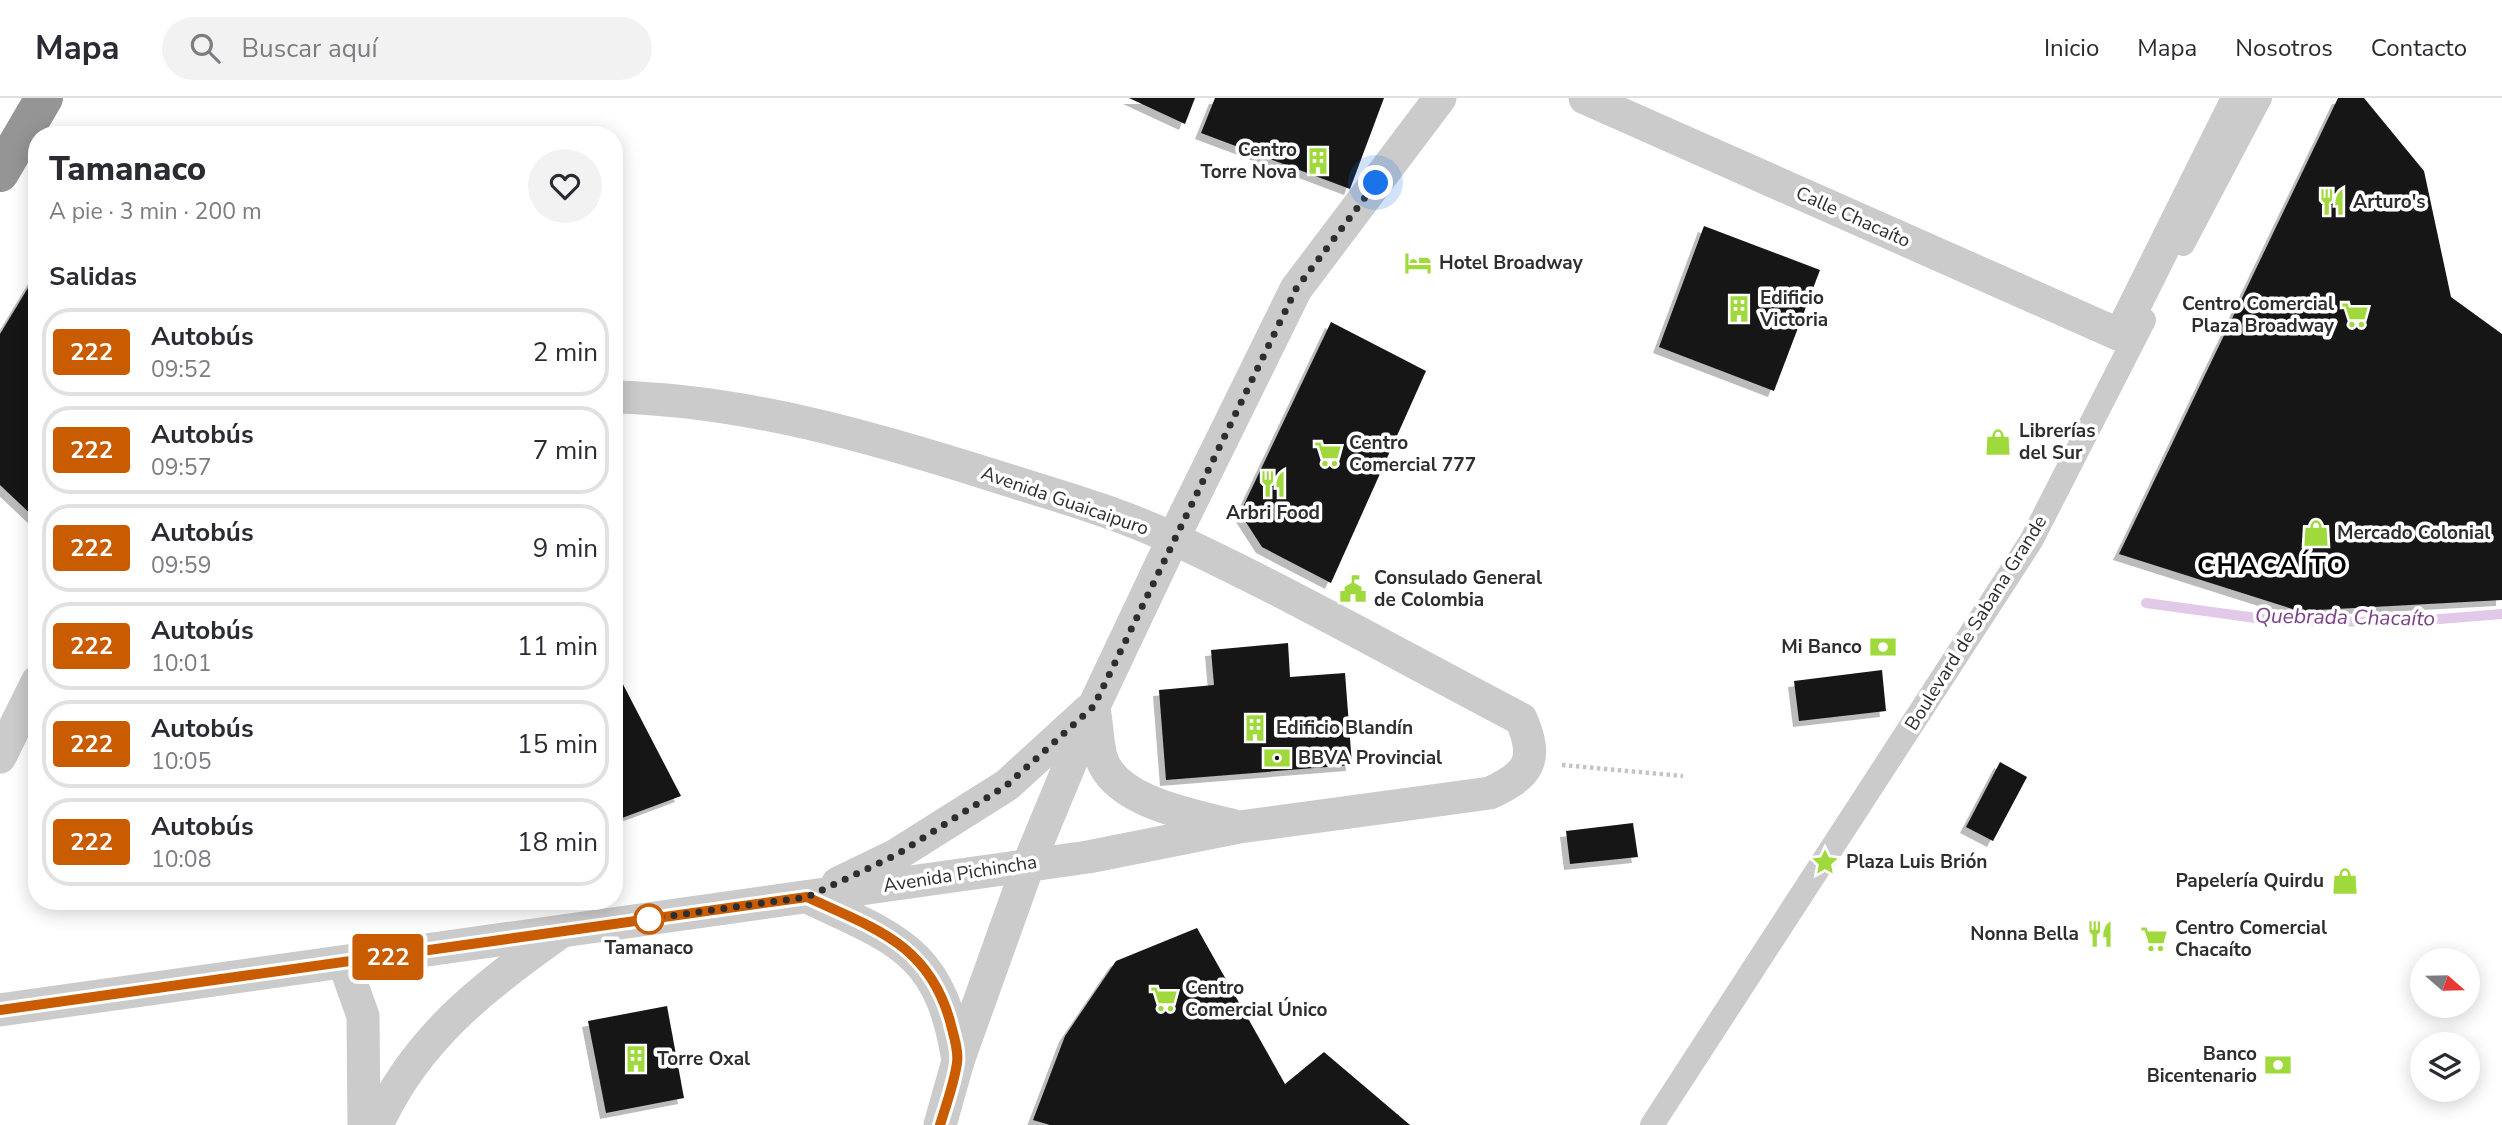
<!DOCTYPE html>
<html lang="es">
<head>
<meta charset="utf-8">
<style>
  body { margin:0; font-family:"Nunito Sans",sans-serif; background:#f2f2f3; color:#2b2b33; height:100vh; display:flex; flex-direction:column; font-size:26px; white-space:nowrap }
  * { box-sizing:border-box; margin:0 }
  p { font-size:23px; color:#7c7c81 }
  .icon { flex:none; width:38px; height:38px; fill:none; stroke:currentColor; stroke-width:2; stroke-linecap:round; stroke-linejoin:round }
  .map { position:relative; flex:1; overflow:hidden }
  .panel { position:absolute; left:28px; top:28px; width:595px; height:784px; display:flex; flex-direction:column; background:#fff; border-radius:28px; box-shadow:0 4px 18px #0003 }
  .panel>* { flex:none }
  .badge { padding:0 14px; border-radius:5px; font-size:24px; line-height:46px }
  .needle { width:46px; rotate:110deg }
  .fabs { position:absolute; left:2410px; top:850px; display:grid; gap:14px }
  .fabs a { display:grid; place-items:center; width:70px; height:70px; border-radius:50%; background:#fff; box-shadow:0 4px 18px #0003; font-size:35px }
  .you { position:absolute; width:35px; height:35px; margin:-18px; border:5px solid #fff; border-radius:50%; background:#1a73e8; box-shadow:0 0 0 10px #1a73e833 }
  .map>.badge { position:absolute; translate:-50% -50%; box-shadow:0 0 0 4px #fff }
  h2 { padding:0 21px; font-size:26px; line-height:63px }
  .round { display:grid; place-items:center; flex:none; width:74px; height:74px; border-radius:37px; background:#f2f2f3 }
  .summary { display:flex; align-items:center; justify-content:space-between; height:119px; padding:0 21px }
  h1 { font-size:33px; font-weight:800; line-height:52px }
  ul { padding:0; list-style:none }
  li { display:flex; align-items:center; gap:21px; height:88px; margin:0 14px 10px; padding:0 7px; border:4px solid #e1e1e2; border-radius:28px }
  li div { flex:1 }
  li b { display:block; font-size:26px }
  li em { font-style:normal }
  li .badge { min-width:77px; font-weight:700; text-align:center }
  header { display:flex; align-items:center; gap:42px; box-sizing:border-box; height:98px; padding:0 35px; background:#fff; border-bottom:2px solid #e1e1e2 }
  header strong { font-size:33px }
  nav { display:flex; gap:38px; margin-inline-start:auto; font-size:24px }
  .search { width:490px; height:63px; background:#f2f2f3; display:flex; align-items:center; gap:18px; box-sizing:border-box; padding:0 24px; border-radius:38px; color:#7c7c81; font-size:26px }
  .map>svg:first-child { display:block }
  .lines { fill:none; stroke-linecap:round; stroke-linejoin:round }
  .stream { stroke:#e3c9e9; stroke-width:10 }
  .building { fill:#151515; filter:url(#shadow) }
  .path { stroke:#c5c5c5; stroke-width:4.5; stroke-dasharray:3.5 3.5; stroke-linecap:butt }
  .pedestrian { stroke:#cbcbcb; stroke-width:24 }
  .minor { stroke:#cbcbcb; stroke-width:33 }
  .motorway { stroke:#959595; stroke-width:38 }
  .line-casing { stroke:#fff; stroke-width:16 }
  .line { stroke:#c95b00; stroke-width:10 }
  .walk { stroke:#2e2e2e; stroke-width:7; stroke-dasharray:0 12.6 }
  .stop-dot { fill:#fff; stroke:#c95b00; stroke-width:3.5 }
  .labels { text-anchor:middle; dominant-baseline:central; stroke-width:7; stroke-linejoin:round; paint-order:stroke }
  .poi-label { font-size:19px; font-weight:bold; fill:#2e2e2e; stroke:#fff; text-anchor:start }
  .street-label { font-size:19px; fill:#2e2e2e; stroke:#fff }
  .stop-label { font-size:19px; font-weight:bold; fill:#2e2e2e; stroke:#fff }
  .water-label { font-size:21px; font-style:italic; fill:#7d418a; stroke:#fff }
  .district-label { font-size:26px; font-weight:bold; letter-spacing:2px; fill:#000; stroke:#fff }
</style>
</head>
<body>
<header>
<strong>Mapa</strong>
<div class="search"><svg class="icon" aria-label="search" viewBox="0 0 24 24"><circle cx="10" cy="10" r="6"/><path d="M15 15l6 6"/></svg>Buscar aquí</div>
<nav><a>Inicio</a><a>Mapa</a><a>Nosotros</a><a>Contacto</a></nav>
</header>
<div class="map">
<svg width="2502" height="1027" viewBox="0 0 2502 1027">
  <defs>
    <filter id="shadow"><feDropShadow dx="-6" dy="6" stdDeviation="0" flood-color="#0004"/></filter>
  </defs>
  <rect width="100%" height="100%" fill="#fff"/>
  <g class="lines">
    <polyline class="stream" points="2146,505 2278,523 2403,524 2502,516"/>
  </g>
  <g class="building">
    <polygon points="1129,0 1195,0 1185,26"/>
    <polygon points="1215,0 1384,0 1350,91 1201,35"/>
    <polygon points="2338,0 2364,0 2424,73 2451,199 2502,236 2502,502 2299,513 2119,456"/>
    <polygon points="1704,128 1820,172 1774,293 1659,249"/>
    <polygon points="37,175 37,422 0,387 0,236"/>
    <polygon points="1331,224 1426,273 1331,485 1262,449 1240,415"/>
    <polygon points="1288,545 1290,579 1345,575 1352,667 1166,682 1159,592 1214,587 1211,552"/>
    <polygon points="614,569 681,698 614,723"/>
    <polygon points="1882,572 1886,613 1799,623 1794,583"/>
    <polygon points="2000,664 2027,679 1993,743 1966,729"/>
    <polygon points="1633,725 1638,759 1570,766 1566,733"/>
    <polygon points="1197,830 1285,986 1324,954 1410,1027 1050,1027 1033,1022 1065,938 1116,863"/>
    <polygon points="667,908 684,1000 606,1015 588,923"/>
  </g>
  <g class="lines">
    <polyline class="path" points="1562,667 1683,678"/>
    <g class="pedestrian">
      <polyline points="2183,146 2260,0"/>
      <polyline points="1652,1027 2031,443 2144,222"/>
    </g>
    <g class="minor">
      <polyline points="1585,0 2120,237 2238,0"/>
      <path d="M1094 610C1097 626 1097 643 1101 659 1114 704 1192 717 1231 727"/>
      <polyline points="0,659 37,584"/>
      <polyline points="838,785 896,757 1007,687 1089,612"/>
      <path d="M807 799C899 842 941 853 958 963"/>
      <polyline points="344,865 363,918 364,1027"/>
      <path d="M0 912 1088 759 1239 729 1490 695C1529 677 1539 662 1521 621 1406 561 1292 496 1174 441 1117 414 1055 397 995 378 872 339 744 302 614 299"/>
      <path d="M377 1027C415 942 484 888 558 836"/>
      <polyline points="940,1027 958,963 1029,765 1094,608 1173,441 1296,191 1440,0"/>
    </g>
    <polyline class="motorway" points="0,75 44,0"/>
  </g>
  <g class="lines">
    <defs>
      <path id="line" d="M0 912 807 799C873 830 928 845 950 923 953 936 959 952 957 965 954 986 946 1007 940 1027"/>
    </defs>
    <use href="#line" class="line-casing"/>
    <use href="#line" class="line"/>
    <polyline class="walk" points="649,821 807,799 850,779 896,757 1007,687 1094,608 1296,191 1376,85"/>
  </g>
  <defs>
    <symbol id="building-bare" viewBox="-9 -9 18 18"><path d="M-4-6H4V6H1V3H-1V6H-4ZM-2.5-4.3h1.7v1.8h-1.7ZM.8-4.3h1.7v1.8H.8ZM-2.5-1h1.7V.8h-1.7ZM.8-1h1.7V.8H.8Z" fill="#a0d93b" stroke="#fff" stroke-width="2.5" paint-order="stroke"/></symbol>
    <symbol id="restaurant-bare" viewBox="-9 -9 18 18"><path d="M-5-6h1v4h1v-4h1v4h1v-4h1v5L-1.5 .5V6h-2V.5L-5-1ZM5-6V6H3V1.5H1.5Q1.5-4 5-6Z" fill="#a0d93b" stroke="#fff" stroke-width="2.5" paint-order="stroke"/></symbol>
    <symbol id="hotel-bare" viewBox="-9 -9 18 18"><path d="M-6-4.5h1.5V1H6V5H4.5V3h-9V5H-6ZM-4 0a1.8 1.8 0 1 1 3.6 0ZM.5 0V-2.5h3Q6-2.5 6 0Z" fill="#a0d93b" stroke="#fff" stroke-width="2.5" paint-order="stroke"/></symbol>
    <symbol id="supermarket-bare" viewBox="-9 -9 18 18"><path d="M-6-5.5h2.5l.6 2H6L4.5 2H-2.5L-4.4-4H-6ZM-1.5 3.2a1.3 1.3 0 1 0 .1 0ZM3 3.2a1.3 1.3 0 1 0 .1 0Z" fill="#a0d93b" stroke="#fff" stroke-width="2.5" paint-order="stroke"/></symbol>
    <symbol id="shop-bare" viewBox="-9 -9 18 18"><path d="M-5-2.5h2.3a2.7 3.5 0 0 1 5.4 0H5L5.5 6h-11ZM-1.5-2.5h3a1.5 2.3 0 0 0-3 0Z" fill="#a0d93b" stroke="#fff" stroke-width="2.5" paint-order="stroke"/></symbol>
    <symbol id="civic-bare" viewBox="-9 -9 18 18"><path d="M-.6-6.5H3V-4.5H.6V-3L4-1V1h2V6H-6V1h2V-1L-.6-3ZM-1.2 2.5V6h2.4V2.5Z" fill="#a0d93b" stroke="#fff" stroke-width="2.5" paint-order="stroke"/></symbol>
    <symbol id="bank-bare" viewBox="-9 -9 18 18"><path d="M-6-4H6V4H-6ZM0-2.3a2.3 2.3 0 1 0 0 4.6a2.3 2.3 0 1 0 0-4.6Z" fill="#a0d93b" stroke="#fff" stroke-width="2.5" paint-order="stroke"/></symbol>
    <symbol id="sight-bare" viewBox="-9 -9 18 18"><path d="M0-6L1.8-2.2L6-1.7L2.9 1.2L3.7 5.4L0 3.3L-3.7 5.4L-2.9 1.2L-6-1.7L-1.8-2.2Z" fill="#a0d93b" stroke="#fff" stroke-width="2.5" paint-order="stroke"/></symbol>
  </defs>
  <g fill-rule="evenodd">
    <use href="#building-bare" x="1299" y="44" width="38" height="38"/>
    <use href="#restaurant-bare" x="2313" y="85" width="38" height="38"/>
    <use href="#hotel-bare" x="1399" y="146" width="38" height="38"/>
    <use href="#building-bare" x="1720" y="192" width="38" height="38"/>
    <use href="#supermarket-bare" x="2336" y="198" width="38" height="38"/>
    <use href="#shop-bare" x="1979" y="325" width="38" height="38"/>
    <use href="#supermarket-bare" x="1309" y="337" width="38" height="38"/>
    <use href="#restaurant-bare" x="1254" y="367" width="38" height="38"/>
    <use href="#shop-bare" x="2297" y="416" width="38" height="38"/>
    <use href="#civic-bare" x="1334" y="472" width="38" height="38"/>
    <use href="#bank-bare" x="1864" y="530" width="38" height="38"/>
    <use href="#building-bare" x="1236" y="611" width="38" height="38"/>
    <use href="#bank-bare" x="1258" y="641" width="38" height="38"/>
    <use href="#sight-bare" x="1806" y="745" width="38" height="38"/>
    <use href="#shop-bare" x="2326" y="764" width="38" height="38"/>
    <use href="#restaurant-bare" x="2081" y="817" width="38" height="38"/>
    <use href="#supermarket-bare" x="2135" y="822" width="38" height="38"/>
    <use href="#supermarket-bare" x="1145" y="882" width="38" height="38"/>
    <use href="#building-bare" x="617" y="942" width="38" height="38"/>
    <use href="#bank-bare" x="2259" y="948" width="38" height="38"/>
  </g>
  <circle class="stop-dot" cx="649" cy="821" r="14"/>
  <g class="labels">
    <g class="poi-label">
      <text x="1297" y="52" text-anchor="end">Centro<tspan x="1297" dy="22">Torre Nova</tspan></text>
      <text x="2353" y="104">Arturo's</text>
      <text x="1439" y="165">Hotel Broadway</text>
      <text x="1760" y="200">Edificio<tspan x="1760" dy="22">Victoria</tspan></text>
      <text x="2334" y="206" text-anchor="end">Centro Comercial<tspan x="2334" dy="22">Plaza Broadway</tspan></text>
      <text x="2019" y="333">Librerías<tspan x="2019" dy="22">del Sur</tspan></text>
      <text x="1349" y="345">Centro<tspan x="1349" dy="22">Comercial 777</tspan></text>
      <text x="1273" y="415" text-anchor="middle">Arbri Food</text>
      <text x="2337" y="435">Mercado Colonial</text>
      <text x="1374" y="480">Consulado General<tspan x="1374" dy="22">de Colombia</tspan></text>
      <text x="1862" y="549" text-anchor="end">Mi Banco</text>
      <text x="1276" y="630">Edificio Blandín</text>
      <text x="1298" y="660">BBVA Provincial</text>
      <text x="1846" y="764">Plaza Luis Brión</text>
      <text x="2324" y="783" text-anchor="end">Papelería Quirdu</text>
      <text x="2175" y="830">Centro Comercial<tspan x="2175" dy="22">Chacaíto</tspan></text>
      <text x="2079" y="836" text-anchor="end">Nonna Bella</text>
      <text x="1185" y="890">Centro<tspan x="1185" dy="22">Comercial Único</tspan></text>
      <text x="2257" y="956" text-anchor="end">Banco<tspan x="2257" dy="22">Bicentenario</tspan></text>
      <text x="657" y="961">Torre Oxal</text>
    </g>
    <g class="street-label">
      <text transform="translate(1853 119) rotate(24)">Calle Chacaíto</text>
      <text transform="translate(1065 403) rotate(19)">Avenida Guaicaipuro</text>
      <text transform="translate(1976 525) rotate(-58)">Boulevard de Sabana Grande</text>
      <text transform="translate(960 776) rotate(-9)">Avenida Pichincha</text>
    </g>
    <g class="stop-label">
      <text x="649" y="850">Tamanaco</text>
    </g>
    <g class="water-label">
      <text transform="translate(2345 519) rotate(1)">Quebrada Chacaíto</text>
    </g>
    <g class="district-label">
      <text x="2273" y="467">CHACAÍTO</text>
    </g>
  </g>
</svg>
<div class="fabs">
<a><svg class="needle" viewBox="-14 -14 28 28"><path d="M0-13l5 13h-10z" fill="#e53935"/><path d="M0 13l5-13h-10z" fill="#7c7c81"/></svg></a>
<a><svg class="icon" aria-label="layers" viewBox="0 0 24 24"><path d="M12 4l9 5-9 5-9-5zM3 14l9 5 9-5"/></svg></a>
</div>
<div class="you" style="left:1376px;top:85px"></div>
<b class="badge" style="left:388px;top:859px;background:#c95b00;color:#fff">222</b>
<section class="panel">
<div class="summary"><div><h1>Tamanaco</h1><p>A pie · 3 min · 200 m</p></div><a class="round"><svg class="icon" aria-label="heart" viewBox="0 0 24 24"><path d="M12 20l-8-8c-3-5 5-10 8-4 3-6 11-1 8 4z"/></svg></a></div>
<h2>Salidas</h2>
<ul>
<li><span class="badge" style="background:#c95b00;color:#fff">222</span><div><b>Autobús</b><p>09:52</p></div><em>2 min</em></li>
<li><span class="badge" style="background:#c95b00;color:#fff">222</span><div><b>Autobús</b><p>09:57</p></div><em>7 min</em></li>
<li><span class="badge" style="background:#c95b00;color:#fff">222</span><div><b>Autobús</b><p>09:59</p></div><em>9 min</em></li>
<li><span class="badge" style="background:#c95b00;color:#fff">222</span><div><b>Autobús</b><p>10:01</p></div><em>11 min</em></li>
<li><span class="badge" style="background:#c95b00;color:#fff">222</span><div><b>Autobús</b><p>10:05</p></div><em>15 min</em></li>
<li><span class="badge" style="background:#c95b00;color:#fff">222</span><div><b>Autobús</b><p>10:08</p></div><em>18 min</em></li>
</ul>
</section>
</div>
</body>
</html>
